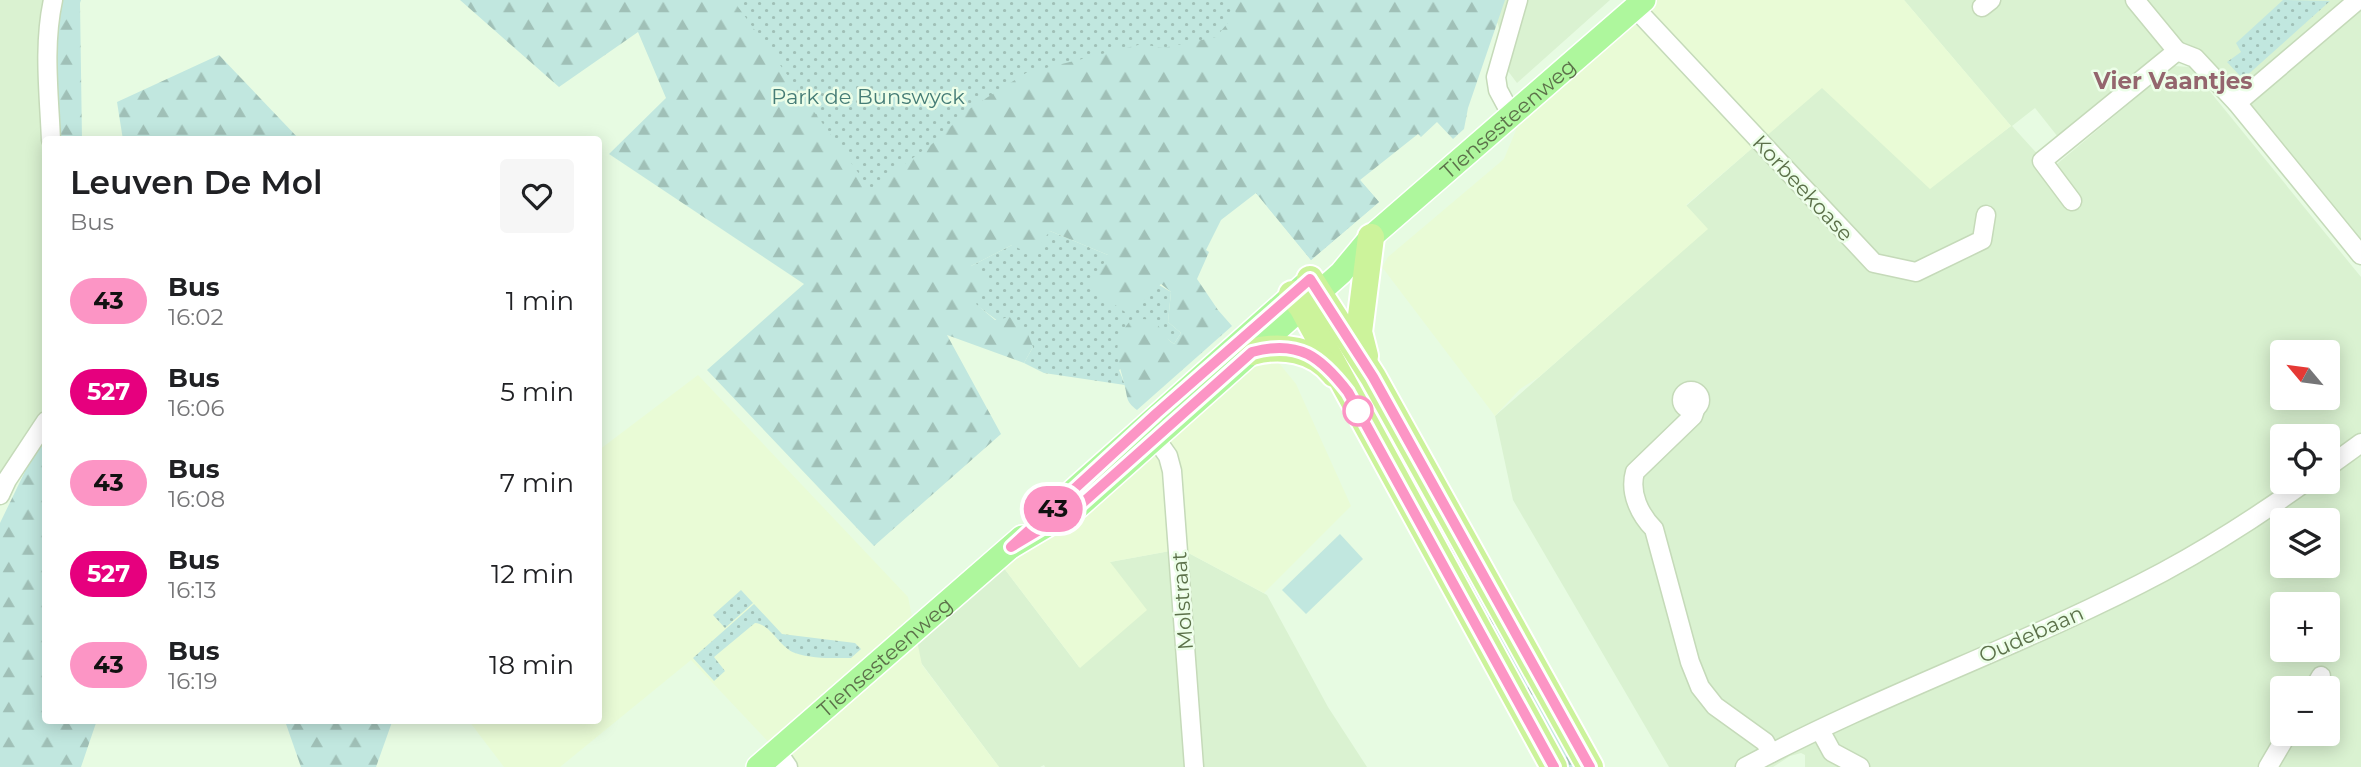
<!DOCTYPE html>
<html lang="en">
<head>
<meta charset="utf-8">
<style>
  body { margin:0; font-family:Montserrat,sans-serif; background:#f6f6f6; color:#202124; height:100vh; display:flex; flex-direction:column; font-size:26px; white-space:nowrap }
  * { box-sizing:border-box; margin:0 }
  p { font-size:23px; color:#757577 }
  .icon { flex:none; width:38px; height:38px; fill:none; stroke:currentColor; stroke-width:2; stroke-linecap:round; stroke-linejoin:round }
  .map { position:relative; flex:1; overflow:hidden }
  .panel { position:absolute; left:42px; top:136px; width:560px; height:588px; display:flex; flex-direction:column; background:#fff; border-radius:7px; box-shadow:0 4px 18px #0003 }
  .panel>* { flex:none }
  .badge { padding:0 14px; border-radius:23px; font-size:24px; line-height:46px }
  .needle { width:46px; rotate:299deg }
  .fabs { position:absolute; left:2270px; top:340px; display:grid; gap:14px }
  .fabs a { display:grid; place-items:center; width:70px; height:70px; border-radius:7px; background:#fff; box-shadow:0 4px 18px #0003; font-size:35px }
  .map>.badge { position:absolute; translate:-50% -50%; box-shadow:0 0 0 4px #fff }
  .round { display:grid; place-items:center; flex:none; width:74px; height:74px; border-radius:7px; background:#f6f6f6 }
  .overview { display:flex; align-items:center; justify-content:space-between; height:119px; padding:0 28px }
  h1 { font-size:33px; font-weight:600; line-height:52px }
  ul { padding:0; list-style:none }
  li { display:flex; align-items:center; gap:21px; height:91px; padding:0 28px }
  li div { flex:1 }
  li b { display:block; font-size:26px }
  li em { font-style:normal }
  li .badge { min-width:77px; font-weight:700; text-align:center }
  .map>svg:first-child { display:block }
  .residential { fill:#daf2d1; fill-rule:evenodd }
  .commercial { fill:#e9fbd6 }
  .grass { fill:url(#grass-dots) }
  .forest { fill:url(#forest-firs) }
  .garden { fill:#c1e7df }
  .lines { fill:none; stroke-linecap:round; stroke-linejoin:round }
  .minor-casing { stroke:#c5dab9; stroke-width:21 }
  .major-casing { stroke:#fff; stroke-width:26 }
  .highway-casing { stroke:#fff; stroke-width:30 }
  .minor { stroke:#fff; stroke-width:18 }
  .major { stroke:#aef79d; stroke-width:23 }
  .highway { stroke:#ccf39b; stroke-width:26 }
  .line-casing { stroke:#fff; stroke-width:16 }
  .line { stroke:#fc95c5; stroke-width:10 }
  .stop-dot { fill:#fff; stroke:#fc95c5; stroke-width:3.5 }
  .labels { text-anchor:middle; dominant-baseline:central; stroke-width:5; stroke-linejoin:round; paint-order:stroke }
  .park-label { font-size:21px; fill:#457c76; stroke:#ecfee8 }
  .street-label { font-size:21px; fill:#5c714a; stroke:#ecfee8 }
  .neighbourhood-label { font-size:23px; font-weight:bold; fill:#94656d; stroke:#ecfee8 }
</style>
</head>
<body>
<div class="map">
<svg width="2361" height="767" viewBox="0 0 2361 767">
  <defs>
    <pattern id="grass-dots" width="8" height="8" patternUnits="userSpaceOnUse" patternTransform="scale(1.75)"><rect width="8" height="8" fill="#c1e7df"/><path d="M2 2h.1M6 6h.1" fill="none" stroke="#a0c0b7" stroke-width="1.8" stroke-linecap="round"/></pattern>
    <pattern id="forest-firs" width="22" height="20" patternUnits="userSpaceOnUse" patternTransform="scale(1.75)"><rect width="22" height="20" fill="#c1e7df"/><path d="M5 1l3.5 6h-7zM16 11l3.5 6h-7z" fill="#a0c0b7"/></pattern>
  </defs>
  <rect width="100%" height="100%" fill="#e7fbe2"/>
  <g class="residential">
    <polygon points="0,0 53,0 46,140 45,421 0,495"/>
    <polygon points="1478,0 1610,0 1517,83 1508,71 1498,24"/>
    <path d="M1904 0H2361V241L2203 54 2180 41 2058 137 2035 108 2012 126 2051 169 2174 66 2190 67 2361 277V767H1805V755L1801 753 1790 756 1773 767H1669L1513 500 1495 416 1707 229 1686 206 1822 87 1930 188 2011 126ZM2282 352H2328V397H2282ZM2282 436H2328V481H2282ZM2282 520H2328V565H2282ZM2282 604H2328V649H2282ZM2282 688H2328V733H2282Z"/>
    <polygon points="1181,549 1267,595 1328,707 1367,767 1045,767 1044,765 1040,767 999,767 904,640 997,559 1079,667 1110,562"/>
  </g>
  <g class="commercial">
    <polygon points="1644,0 1904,0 2011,126 1930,189 1822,88 1686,205 1708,229 1539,377 1520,389 1495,416 1382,267 1388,257 1504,159 1516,130 1512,116"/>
    <polygon points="1252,330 1296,384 1351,506 1264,593 1181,549 1110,562 1147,610 1080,668 997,559"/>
    <polygon points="698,375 908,597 922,665 999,767 788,767 777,751 691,660 560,767 504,767 469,721 598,721 599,450"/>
  </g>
  <g class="grass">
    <polygon points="648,0 1478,0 1438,74 1346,164 1379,202 1311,260 1256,193 871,215"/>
    <polygon points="2283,0 2330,1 2243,79 2227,62 2241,52 2236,43"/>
    <polygon points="1050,231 1108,255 1171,292 1168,322 1181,333 1174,344 1165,337 1119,370 1125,385 1044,373 1024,363 1033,347 975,304 971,266 1012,245"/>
    <polygon points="741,590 753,603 725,628 713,615"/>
    <path d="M754 604 782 634 855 643 861 649 851 658C833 658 812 659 795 653 779 647 771 624 755 623L714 657 725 671 714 681 693 658Z"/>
  </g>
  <g class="forest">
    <polygon points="56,0 81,0 80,3 82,140 57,140 53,111"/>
    <path d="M460 0H733L870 189 932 144 969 109 1026 73 1142 44 1163 48 1216 37 1236 13 1231 0H1505L1468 108 1464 129 1453 139 1437 122 1421 137 1418 134 1360 180 1379 202 1311 260 1256 193 1221 220 1206 250 1209 252 1197 279 1218 310 1232 326 1137 410C1126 401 1128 400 1125 387 1119 360 1109 345 1131 320 1165 315 1154 330 1174 344L1181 333 1168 322 1171 292 1161 284 1128 314 1091 288 1108 255 1050 231 1032 255 1012 245 971 266 990 285 976 304 995 320 1010 317 1028 334 1033 347 1024 363 947 335 1001 434 874 546 707 370 804 284 609 154 666 98 638 32 559 87Z"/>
    <polygon points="219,55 300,140 123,140 117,102"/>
    <polygon points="45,430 46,721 96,723 81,767 0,767 0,523"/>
    <polygon points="1429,496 1577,767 1560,767 1418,502"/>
    <polygon points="285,721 392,721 392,722 376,767 301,767"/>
  </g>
  <polygon class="garden" points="1340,534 1363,559 1306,614 1282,590"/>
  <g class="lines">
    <defs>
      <g id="minor">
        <polyline points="1982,7 1991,0"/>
        <polyline points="1635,8 1874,263 1916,272 1982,240 1986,215"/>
        <polyline points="2177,51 2195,58 2237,103 2361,255"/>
        <polyline points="2237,103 2358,0"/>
        <polyline points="1512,116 1498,90 1496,77 1518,0"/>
        <path d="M51 140C49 93 43 46 53 0"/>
        <polyline points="2072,201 2042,161 2177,51 2135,0"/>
        <circle cx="1691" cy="400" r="9"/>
        <path d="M1696 407 1693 416 1635 472C1629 493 1640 515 1654 529L1690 662 1700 687 1715 706 1765 742 1771 753"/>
        <polyline points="1156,439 1168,456 1172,471 1194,767"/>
        <polyline points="2328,467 2361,443"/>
        <polyline points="0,495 7,480 46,421"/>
        <polyline points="2314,688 2321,676"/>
        <polyline points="1820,730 1832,752 1860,767"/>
        <polyline points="777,751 788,767"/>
        <path d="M1745 767C1880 694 2028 644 2163 572 2213 545 2261 514 2307 481"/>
        <polyline points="2268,767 2288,733"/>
      </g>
      <g id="major">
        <polyline points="1048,513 1304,285"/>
        <path id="s1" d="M1011 547 1078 507 1341 273 1371 237 1644 0"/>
        <path id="s2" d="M758 767 1022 537"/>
      </g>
      <g id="highway">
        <polyline points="1310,279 1373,377 1590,767"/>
        <polyline points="1292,294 1302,307 1554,767"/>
        <path d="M1252 352C1281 344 1315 349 1334 374"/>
        <polyline points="1365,356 1359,332 1371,237"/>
      </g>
    </defs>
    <use href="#minor" class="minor-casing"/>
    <use href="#major" class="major-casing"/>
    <use href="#highway" class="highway-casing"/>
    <use href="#minor" class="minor"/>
    <use href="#major" class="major"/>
    <use href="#highway" class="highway"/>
  </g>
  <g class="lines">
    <defs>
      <path id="line" d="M1554 767 1348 392C1321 357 1299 339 1252 352L1078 507 1011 547 1157 413 1310 279 1373 377 1590 767"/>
    </defs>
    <use href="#line" class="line-casing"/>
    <use href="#line" class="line"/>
  </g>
  <circle class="stop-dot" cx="1358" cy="411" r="14"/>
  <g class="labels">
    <g class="park-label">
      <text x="868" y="96">Park de Bunswyck</text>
    </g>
    <g class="street-label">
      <text stroke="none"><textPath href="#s1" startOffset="658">Tiensesteenweg</textPath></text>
      <text transform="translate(1803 188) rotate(47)">Korbeekoase</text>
      <text transform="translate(1182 601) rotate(-94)">Molstraat</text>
      <text transform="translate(2031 634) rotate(-24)">Oudebaan</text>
      <text stroke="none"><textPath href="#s2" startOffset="168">Tiensesteenweg</textPath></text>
    </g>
    <g class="neighbourhood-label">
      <text x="2173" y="81">Vier Vaantjes</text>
    </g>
  </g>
</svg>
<div class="fabs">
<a><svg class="needle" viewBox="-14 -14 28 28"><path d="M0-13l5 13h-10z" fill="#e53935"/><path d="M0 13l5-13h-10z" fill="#757577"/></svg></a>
<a><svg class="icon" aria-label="locate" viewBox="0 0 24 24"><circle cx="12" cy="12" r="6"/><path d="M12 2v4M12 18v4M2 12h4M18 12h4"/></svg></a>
<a><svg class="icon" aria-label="layers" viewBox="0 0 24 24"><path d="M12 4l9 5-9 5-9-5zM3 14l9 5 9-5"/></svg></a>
<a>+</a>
<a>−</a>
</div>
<b class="badge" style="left:1053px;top:509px;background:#fc95c5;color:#111">43</b>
<section class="panel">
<div class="overview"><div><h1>Leuven De Mol</h1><p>Bus</p></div><a class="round"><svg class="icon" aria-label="heart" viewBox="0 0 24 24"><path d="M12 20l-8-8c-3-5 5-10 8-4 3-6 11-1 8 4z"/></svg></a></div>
<ul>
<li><span class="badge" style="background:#fc95c5;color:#111">43</span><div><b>Bus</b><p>16:02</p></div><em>1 min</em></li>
<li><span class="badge" style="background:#e6007e;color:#fff">527</span><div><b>Bus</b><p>16:06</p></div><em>5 min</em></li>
<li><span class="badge" style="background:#fc95c5;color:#111">43</span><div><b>Bus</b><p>16:08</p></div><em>7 min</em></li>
<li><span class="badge" style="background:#e6007e;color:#fff">527</span><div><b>Bus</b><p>16:13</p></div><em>12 min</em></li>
<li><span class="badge" style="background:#fc95c5;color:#111">43</span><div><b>Bus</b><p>16:19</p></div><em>18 min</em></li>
</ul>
</section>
</div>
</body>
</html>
